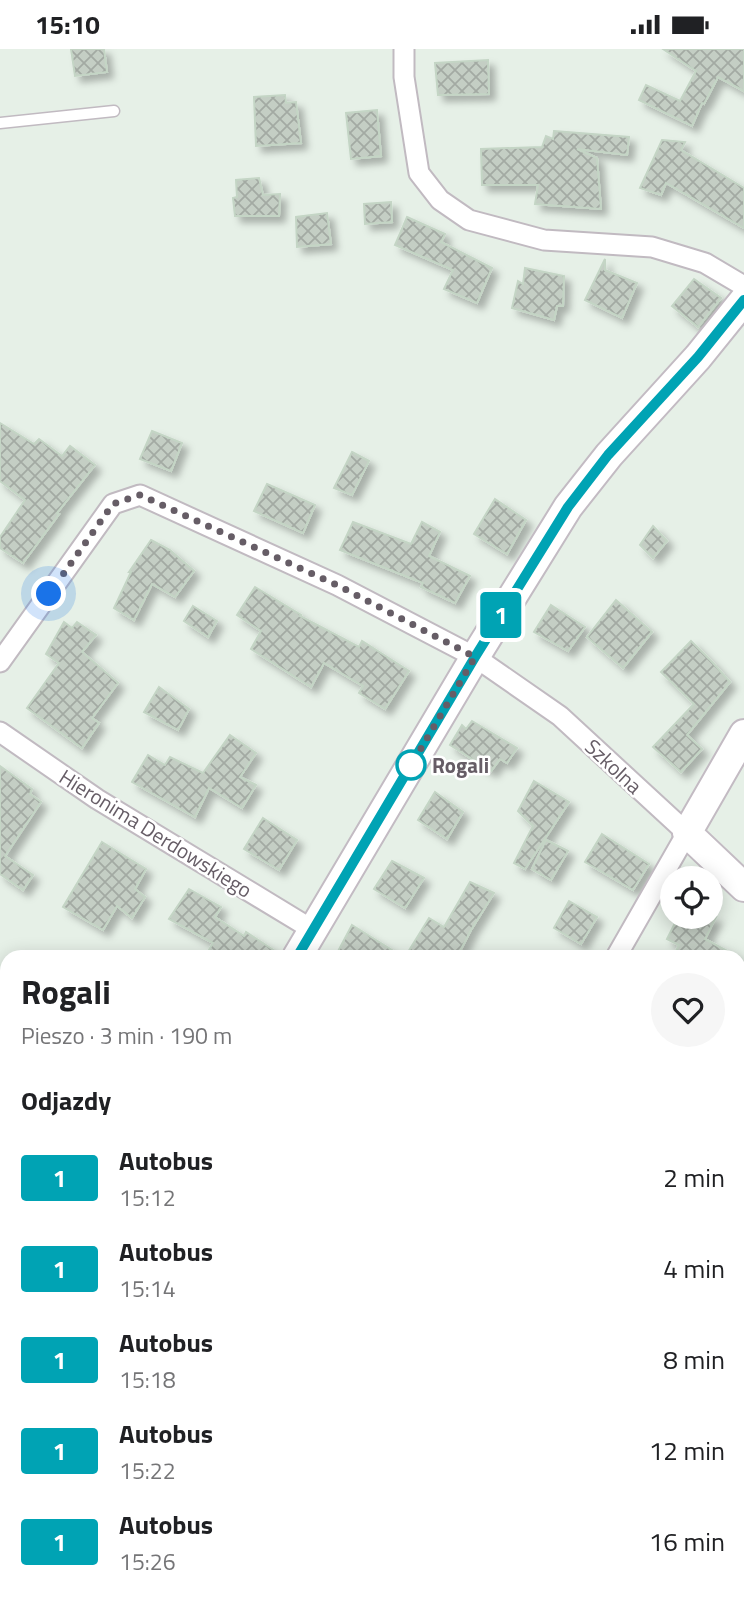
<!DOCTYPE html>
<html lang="pl">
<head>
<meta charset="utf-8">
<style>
  body { margin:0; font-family:"Titillium Web",sans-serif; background:#f6f6f6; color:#202124; height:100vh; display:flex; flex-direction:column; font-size:26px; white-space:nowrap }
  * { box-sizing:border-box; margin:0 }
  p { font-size:23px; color:#757577 }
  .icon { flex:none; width:38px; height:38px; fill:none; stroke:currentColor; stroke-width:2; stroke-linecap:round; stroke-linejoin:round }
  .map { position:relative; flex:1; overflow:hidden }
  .details { position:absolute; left:0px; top:901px; width:746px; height:653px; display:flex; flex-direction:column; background:#fff; border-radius:21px 21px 0 0; box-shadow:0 4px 18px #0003 }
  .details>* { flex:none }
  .badge { padding:0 14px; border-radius:5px; font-size:24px; line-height:46px }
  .controls { position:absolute; left:660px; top:817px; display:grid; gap:14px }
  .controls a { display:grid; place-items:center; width:63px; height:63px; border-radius:50%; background:#fff; box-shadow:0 4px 18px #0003; font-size:35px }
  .you { position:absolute; width:35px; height:35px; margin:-18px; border:5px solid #fff; border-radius:50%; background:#1a73e8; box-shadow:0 0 0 10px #1a73e833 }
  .map>.badge { position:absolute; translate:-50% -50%; box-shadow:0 0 0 4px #fff }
  h2 { padding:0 21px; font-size:26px; line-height:63px }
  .round { display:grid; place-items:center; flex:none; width:74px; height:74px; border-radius:37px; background:#f6f6f6 }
  .summary { display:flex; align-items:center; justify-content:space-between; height:119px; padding:0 21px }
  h1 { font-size:33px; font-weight:700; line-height:52px }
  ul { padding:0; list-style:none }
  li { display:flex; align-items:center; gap:21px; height:91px; padding:0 21px }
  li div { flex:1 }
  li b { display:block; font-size:26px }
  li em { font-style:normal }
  li .badge { min-width:77px; font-weight:700; text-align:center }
  .status { display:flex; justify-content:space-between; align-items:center; height:49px; padding:0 35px; background:#fff; direction:ltr }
  .status svg { height:19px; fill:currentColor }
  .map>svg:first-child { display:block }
  .education { fill:#d7e2d8 }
  .pitch { fill:#c2d9e7 }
  .building { fill:url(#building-cross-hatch); stroke:#c4d5c5; stroke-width:2; filter:url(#shadow) }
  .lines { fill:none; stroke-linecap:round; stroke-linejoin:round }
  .lane-casing { stroke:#c1bac1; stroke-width:13 }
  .street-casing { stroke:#c1bac1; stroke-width:23 }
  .secondary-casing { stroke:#c3bbc3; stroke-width:32 }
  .path { stroke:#a5b8da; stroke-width:4.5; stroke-dasharray:7 3.5; stroke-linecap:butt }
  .lane { stroke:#fff; stroke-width:10 }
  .street { stroke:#fff; stroke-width:19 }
  .secondary { stroke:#fff; stroke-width:28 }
  .line-casing { stroke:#fff; stroke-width:16 }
  .line { stroke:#00a3b4; stroke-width:10 }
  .walk { stroke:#665d66; stroke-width:7; stroke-dasharray:0 12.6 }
  .stop-dot { fill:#fff; stroke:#00a3b4; stroke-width:3.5 }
  .labels { text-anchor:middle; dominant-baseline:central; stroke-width:5; stroke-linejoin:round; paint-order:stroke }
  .stop-label { font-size:21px; font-weight:bold; fill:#665d66; stroke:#fff; text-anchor:start }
  .street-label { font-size:21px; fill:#665d66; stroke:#fff }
</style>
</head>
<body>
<div class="status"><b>15:10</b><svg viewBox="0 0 49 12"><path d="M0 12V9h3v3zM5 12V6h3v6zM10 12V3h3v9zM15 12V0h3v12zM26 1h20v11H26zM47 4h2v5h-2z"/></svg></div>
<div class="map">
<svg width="744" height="1553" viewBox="0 0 744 1553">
  <defs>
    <pattern id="building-cross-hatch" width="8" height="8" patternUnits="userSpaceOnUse" patternTransform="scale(1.75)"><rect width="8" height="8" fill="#c4cec4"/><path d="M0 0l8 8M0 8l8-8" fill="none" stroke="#a3aaa3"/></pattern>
    <filter id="shadow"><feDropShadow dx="6" dy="6" stdDeviation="3.5" flood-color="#0004"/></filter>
  </defs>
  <rect width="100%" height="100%" fill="#e6f0e7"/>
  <polygon class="education" points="744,1094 744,1427 738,1423 738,1103"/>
  <polygon class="pitch" points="738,1299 744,1302 744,1418 738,1415"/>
  <g class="building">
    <polygon points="71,0 104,0 107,23 75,27"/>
    <polygon points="663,0 744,0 744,42 718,28 704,55 702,54 692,77 639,51 646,36 680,52 696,22"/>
    <polygon points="488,11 489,45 438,46 435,14"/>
    <polygon points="285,46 286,54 296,53 301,94 256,97 254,48"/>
    <polygon points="377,61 381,107 351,110 346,64"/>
    <polygon points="554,82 629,88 627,106 577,100 597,109 601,160 535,155 538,136 482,136 481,100 542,98 546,87 553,90"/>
    <polygon points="662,91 685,93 681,101 744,139 744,179 666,134 661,146 640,139"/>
    <polygon points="259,129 263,146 280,145 279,167 235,167 233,149 237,148 236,131"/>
    <polygon points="391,153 392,173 365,175 364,155"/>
    <polygon points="327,164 331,195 297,198 296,168"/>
    <polygon points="407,168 445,185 441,193 492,219 477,254 444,240 453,221 395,196"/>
    <polygon points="605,210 605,221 637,234 622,269 585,251"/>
    <polygon points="525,219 564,227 563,257 557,257 554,271 512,259 518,232 523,235"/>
    <polygon points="694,230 721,249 698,278 672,257"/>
    <polygon points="0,374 34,395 39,390 62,407 70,397 95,416 57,464 59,465 23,514 0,499 0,488 25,451 0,432"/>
    <polygon points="152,382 182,394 171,422 140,410"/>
    <polygon points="352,403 369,412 352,446 334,439"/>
    <polygon points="267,435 315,456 303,484 254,462"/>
    <polygon points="495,450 526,471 507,505 474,485"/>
    <polygon points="353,473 411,495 422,473 440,483 429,507 470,527 455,554 421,538 423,534 340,501"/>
    <polygon points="653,477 667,492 653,509 640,496"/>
    <polygon points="151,491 170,501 194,522 175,548 152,535 134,571 114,559 131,523 129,523"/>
    <polygon points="255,538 301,566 300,567 359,598 362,592 409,622 385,660 359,644 363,637 324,614 311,638 251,600 261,582 237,566"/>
    <polygon points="616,551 652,583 623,619 587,588"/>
    <polygon points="551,556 585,578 568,602 534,583"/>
    <polygon points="193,557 217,572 208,588 184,572"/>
    <polygon points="64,573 72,579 77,573 96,586 82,603 118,634 92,669 99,674 82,699 27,659 59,614 46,605"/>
    <polygon points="691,592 713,614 730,633 687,686 702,700 681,723 653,698 694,655 661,623"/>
    <polygon points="159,638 189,660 178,681 144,663"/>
    <polygon points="472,672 517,699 507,714 500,710 491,722 450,696 462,676 466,680"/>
    <polygon points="230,686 256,704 240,728 256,736 242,759 209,739 195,768 132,733 148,706 165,716 170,708 203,724"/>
    <polygon points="0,717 32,740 30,745 41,753 5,807 33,826 23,841 0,825"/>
    <polygon points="534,732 569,753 525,820 514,814 533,777 518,762"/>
    <polygon points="435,743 463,763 447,790 418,771"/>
    <polygon points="263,769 297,791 279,821 244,800"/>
    <polygon points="602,785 649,815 633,841 585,813"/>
    <polygon points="546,791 568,802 551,831 532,820"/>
    <polygon points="102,793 146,820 135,840 145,848 132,869 117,857 103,881 63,858"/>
    <polygon points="392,812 424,829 405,859 374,840"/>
    <polygon points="470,833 494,844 471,881 457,908 405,908 429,869 444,878"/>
    <polygon points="189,840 221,858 215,868 244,887 246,883 281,906 280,908 205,908 213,894 169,870"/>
    <polygon points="569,852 597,868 581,895 554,879"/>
    <polygon points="678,868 716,868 705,890 738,908 673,908 679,896 667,890"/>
    <polygon points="352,876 403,908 335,908"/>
  </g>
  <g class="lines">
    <defs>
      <polyline id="lane" points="0,74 114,62"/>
      <g id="street">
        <polyline points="404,0 404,28 419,124 440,151 469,171 544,191 652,198 705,214 744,237"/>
        <polyline points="0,613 113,455 140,446 337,536 475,608 560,667 687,784 616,908"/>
        <polyline points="0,683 97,750 313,881"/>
        <polyline points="0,1089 7,1094"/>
        <polyline points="738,1441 744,1444"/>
        <polyline points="315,1547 328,1553"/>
        <polyline points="237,1553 241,1547"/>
      </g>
      <g id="secondary">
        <polyline points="744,685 687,784 744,838"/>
        <polyline points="297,908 475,608 568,458 609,406 698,308 744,251"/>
        <polyline points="0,1405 7,1393"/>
      </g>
    </defs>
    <use href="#lane" class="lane-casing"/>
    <use href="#street" class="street-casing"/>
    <use href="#secondary" class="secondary-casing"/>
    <polyline class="path" points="281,1547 294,1553"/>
    <use href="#lane" class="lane"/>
    <use href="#street" class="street"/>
    <use href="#secondary" class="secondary"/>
  </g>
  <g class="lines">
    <defs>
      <polyline id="line" points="297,908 475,608 568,458 608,406 698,308 744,251"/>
    </defs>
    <use href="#line" class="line-casing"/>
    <use href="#line" class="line"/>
    <polyline class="walk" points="49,545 113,455 140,446 337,536 475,608 410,718 411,716"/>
  </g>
  <circle class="stop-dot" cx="411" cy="716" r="14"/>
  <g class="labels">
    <g class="stop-label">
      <text x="432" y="716">Rogali</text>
    </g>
    <g class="street-label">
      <text transform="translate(614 717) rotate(43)">Szkolna</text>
      <text transform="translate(156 784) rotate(32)">Hieronima Derdowskiego</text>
    </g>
  </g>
</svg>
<div class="controls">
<a><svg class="icon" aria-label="locate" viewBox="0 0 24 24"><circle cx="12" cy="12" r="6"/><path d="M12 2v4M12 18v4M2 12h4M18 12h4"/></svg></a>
</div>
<div class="you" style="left:49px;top:545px"></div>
<b class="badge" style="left:501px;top:566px;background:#00a3b4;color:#fff">1</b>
<section class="details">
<div class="summary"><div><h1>Rogali</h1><p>Pieszo · 3 min · 190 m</p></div><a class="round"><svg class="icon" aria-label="heart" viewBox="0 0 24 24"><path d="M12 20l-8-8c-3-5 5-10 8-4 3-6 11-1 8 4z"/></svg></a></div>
<h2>Odjazdy</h2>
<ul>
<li><span class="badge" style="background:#00a3b4;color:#fff">1</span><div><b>Autobus</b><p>15:12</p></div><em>2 min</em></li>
<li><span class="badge" style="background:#00a3b4;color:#fff">1</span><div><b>Autobus</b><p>15:14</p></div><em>4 min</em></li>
<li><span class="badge" style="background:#00a3b4;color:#fff">1</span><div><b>Autobus</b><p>15:18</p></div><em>8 min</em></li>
<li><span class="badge" style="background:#00a3b4;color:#fff">1</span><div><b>Autobus</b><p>15:22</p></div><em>12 min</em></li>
<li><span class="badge" style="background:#00a3b4;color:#fff">1</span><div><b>Autobus</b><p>15:26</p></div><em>16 min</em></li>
</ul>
</section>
</div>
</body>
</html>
